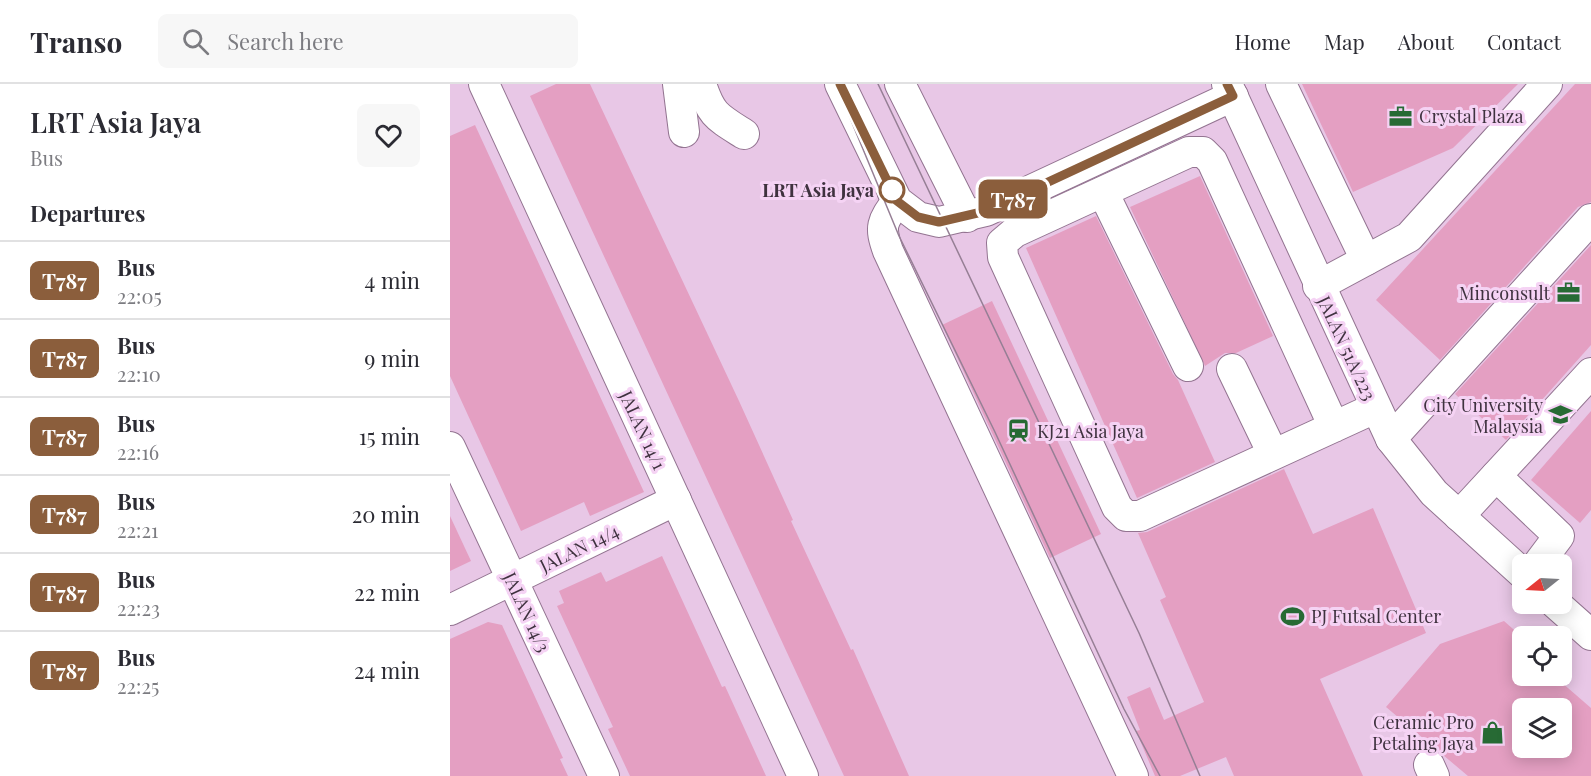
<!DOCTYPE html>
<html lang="en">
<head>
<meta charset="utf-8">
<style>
  body { margin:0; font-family:"Playfair Display",serif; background:#f7f7f7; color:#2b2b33; height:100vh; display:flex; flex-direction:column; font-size:22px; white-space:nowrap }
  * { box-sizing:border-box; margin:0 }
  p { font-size:20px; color:#7c7c81 }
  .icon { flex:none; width:33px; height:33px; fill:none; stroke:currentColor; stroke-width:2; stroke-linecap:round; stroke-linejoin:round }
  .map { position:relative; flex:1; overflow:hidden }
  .drawer { display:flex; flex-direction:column; background:#fff; width:450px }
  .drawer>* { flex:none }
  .badge { padding:0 12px; border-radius:9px; font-size:21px; line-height:39px }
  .needle { width:39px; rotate:252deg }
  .buttons { position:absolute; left:1062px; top:470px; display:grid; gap:12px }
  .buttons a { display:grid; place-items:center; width:60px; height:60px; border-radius:9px; background:#fff; box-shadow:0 3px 15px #0003; font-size:30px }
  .map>.badge { position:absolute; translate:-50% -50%; box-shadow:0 0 0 3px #fff }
  h2 { padding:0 30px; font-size:22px; line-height:54px }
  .round { display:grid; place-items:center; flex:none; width:63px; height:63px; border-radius:9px; background:#f7f7f7 }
  .head { display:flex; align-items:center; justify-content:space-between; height:102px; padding:0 30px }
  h1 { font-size:28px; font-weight:600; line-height:45px }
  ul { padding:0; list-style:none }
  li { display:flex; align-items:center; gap:18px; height:78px; padding:0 30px; border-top:2px solid #e1e1e2 }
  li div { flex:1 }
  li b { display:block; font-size:22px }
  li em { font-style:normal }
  li .badge { min-width:66px; font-weight:700; text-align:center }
  header { display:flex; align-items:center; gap:36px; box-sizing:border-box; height:84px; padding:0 30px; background:#fff; border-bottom:2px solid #e1e1e2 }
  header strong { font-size:28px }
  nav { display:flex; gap:33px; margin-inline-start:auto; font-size:21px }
  .search { width:420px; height:54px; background:#f7f7f7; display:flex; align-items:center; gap:15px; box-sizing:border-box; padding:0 21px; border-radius:9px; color:#7c7c81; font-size:22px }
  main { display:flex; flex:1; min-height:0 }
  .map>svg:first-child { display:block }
  .building { fill:#e49fc2; fill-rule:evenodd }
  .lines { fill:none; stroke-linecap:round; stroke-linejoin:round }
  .minor-casing { stroke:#937491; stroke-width:32 }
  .minor { stroke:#fff; stroke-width:30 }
  .tram { stroke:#967f95; stroke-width:1.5 }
  .line-casing { stroke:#fff; stroke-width:14 }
  .line { stroke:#8b5e3c; stroke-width:9 }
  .stop-dot { fill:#fff; stroke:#8b5e3c; stroke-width:3 }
  .labels { text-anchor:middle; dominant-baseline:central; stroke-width:6; stroke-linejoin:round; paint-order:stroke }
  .poi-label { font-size:18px; fill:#3f323f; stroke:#f5d3f4; text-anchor:start }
  .stop-label { font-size:18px; font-weight:bold; fill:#3f323f; stroke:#f5d3f4; text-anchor:end }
  .street-label { font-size:18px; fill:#3f323f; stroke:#f5d3f4 }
</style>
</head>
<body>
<header>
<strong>Transo</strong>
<div class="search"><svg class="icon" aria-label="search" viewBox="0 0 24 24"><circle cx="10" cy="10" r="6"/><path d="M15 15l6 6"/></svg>Search here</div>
<nav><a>Home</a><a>Map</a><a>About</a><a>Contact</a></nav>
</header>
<main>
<section class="drawer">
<div class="head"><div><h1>LRT Asia Jaya</h1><p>Bus</p></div><a class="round"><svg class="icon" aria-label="heart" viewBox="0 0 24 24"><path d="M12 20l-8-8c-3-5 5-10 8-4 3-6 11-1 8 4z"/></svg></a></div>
<h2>Departures</h2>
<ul>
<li><span class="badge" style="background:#8b5e3c;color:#fff">T787</span><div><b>Bus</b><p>22:05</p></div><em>4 min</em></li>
<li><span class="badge" style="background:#8b5e3c;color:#fff">T787</span><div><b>Bus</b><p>22:10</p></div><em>9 min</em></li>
<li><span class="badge" style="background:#8b5e3c;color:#fff">T787</span><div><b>Bus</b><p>22:16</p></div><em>15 min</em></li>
<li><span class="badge" style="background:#8b5e3c;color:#fff">T787</span><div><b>Bus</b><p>22:21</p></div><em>20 min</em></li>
<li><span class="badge" style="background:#8b5e3c;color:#fff">T787</span><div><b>Bus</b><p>22:23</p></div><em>22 min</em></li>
<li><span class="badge" style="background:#8b5e3c;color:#fff">T787</span><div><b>Bus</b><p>22:25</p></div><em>24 min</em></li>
</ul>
</section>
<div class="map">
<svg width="1141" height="692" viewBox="0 0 1141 692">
  <rect width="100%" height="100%" fill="#e8c7e6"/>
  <g class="building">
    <polygon points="106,0 140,0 289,317 343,436 341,437 401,566 403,565 459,692 394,692 80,12"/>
    <polygon points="852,0 1068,0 1003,64 903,108"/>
    <polygon points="1125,0 1141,0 1141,118 1128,123 990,276 926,216"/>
    <polygon points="25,41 194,408 140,432 134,418 71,447 0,292 0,52"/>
    <polygon points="750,92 823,252 786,269 775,269 755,282 680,123"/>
    <polygon points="646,132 723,290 728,296 765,378 687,414 576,164"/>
    <polygon points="1141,161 1141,261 1056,356 1005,310"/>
    <polygon points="542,217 651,450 600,474 492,241"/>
    <polygon points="1141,327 1141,426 1130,439 1081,396"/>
    <polygon points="834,385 863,450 923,424 976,549 870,595 913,692 784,692 776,673 730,692 705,692 686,647 690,646 677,613 700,603 714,636 754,618 710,516 716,513 688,449 697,448"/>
    <polygon points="0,432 21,477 0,487"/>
    <polygon points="212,472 272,603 275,602 316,692 180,692 158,645 163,643 107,522 114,519 109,507 151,488 156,498"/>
    <path d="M1054 537 1072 553V591H1103L1141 624V692H1018L936 623 990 560ZM1072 624H1112V663H1072Z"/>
    <polygon points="38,538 52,541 113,674 110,675 118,692 0,692 0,555"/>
  </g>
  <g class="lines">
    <defs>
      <g id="minor">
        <polyline points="34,0 353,692"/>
        <polyline points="228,0 234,48"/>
        <path d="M251 0C261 31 267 33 294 50"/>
        <polyline points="390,0 447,117 468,133 489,138 536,127 783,12"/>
        <polyline points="450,0 517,133"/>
        <polyline points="777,0 941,355 984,409 1072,489"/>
        <polyline points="831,0 916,176"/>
        <polyline points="653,108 738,282"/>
        <path d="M447 117C432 138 429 142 438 167L683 692"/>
        <polyline points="868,202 959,153 1097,0"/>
        <polyline points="782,285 823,370"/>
        <polyline points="884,343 762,77 753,68 739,68 565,148 552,159 553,173 667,423 676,432 690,432 925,324"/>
        <polyline points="941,355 1141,135"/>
        <polyline points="0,363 154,692"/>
        <polyline points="1046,392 1109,452 1088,480"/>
        <polyline points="1009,432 1141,289"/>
        <polyline points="1105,519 1141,551"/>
        <polyline points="0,526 226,416"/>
        <polyline points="979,681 984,692"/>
      </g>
    </defs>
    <use href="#minor" class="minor-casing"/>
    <use href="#minor" class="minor"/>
    <g class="tram">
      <polyline points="386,0 449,152 544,346 674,625 710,692"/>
      <polyline points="428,0 689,549 750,692"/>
    </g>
  </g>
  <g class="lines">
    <defs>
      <polyline id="line" points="390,0 447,117 468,133 489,138 536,127 783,12 777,0"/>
    </defs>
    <use href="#line" class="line-casing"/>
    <use href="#line" class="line"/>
  </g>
  <defs>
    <symbol id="office-bare" viewBox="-9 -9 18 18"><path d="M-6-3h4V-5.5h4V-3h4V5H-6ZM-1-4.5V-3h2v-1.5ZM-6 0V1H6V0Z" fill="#276a34" stroke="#f5d3f4" stroke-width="2.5" paint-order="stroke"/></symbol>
    <symbol id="university-bare" viewBox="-9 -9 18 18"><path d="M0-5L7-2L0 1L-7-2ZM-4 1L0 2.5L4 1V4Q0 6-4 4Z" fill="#276a34" stroke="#f5d3f4" stroke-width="2.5" paint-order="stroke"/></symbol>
    <symbol id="station-bare" viewBox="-9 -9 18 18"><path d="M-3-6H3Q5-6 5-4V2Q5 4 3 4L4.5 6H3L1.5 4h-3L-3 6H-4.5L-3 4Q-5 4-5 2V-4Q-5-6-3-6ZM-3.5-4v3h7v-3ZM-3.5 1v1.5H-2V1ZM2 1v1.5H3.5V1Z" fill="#276a34" stroke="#f5d3f4" stroke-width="2.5" paint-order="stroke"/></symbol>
    <symbol id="stadium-bare" viewBox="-9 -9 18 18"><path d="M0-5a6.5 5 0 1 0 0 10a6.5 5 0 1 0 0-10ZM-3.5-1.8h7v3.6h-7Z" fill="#276a34" stroke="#f5d3f4" stroke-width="2.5" paint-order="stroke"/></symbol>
    <symbol id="shop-bare" viewBox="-9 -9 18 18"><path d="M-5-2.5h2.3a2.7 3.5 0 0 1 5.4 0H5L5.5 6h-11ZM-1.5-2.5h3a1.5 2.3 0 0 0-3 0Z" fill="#276a34" stroke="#f5d3f4" stroke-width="2.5" paint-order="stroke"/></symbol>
  </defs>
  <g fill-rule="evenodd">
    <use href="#office-bare" x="934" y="16" width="33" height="33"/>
    <use href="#office-bare" x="1102" y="192" width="33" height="33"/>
    <use href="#university-bare" x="1094" y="314" width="33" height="33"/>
    <use href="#station-bare" x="552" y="330" width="33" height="33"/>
    <use href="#stadium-bare" x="826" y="516" width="33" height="33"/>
    <use href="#shop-bare" x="1026" y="632" width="33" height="33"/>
  </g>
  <circle class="stop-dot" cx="442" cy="106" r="12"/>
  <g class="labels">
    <g class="poi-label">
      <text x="969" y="32">Crystal Plaza</text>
      <text x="1100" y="209" text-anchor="end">Minconsult</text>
      <text x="1093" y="321" text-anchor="end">City University<tspan x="1093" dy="21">Malaysia</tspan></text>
      <text x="587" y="347">KJ21 Asia Jaya</text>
      <text x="861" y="532">PJ Futsal Center</text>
      <text x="1024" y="638" text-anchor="end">Ceramic Pro<tspan x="1024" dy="21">Petaling Jaya</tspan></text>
    </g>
    <g class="stop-label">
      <text x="424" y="106">LRT Asia Jaya</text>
    </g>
    <g class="street-label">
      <text transform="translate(897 264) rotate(65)">JALAN 51A/223</text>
      <text transform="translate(193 346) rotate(65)">JALAN 14/1</text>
      <text transform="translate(129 464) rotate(-26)">JALAN 14/4</text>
      <text transform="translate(77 528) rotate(65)">JALAN 14/3</text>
    </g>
  </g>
</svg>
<div class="buttons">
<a><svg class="needle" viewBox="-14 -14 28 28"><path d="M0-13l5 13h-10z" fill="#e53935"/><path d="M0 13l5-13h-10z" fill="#7c7c81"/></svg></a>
<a><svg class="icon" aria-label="locate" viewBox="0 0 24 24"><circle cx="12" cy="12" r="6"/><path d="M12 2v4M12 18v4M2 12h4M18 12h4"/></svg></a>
<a><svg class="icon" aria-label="layers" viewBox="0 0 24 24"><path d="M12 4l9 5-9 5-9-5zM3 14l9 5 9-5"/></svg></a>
</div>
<b class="badge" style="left:563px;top:115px;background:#8b5e3c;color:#fff">T787</b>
</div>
</main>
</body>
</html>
